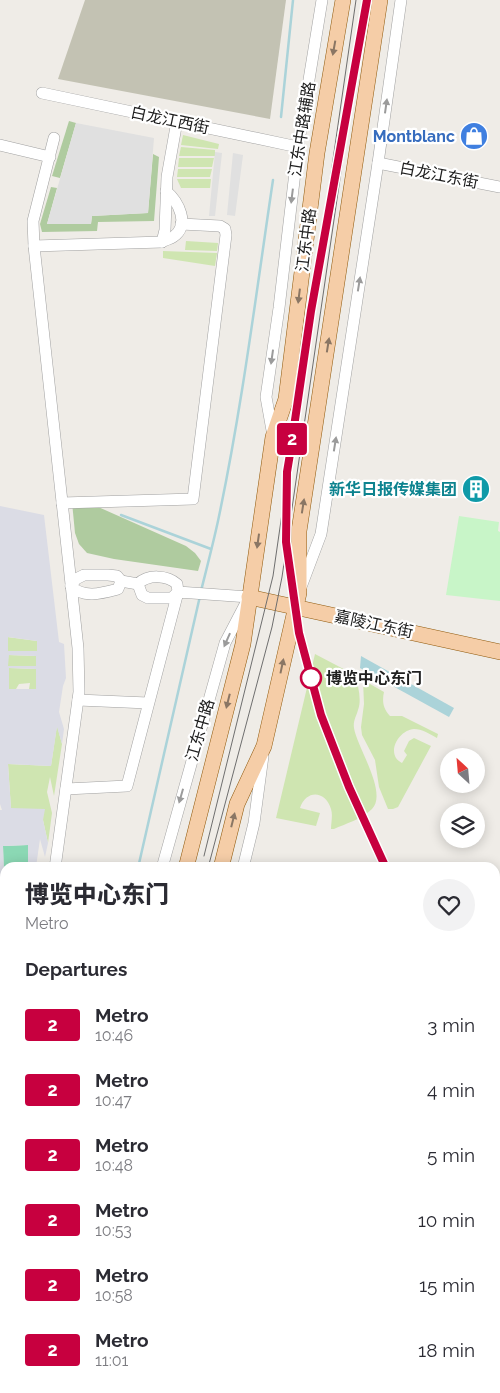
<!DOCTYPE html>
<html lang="en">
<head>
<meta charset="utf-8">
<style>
  body { margin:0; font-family:Raleway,"Noto Sans SC",sans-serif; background:#f2f2f3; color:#2b2b33; height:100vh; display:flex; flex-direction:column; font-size:19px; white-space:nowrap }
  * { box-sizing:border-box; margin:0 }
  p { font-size:16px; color:#7c7c81 }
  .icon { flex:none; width:28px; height:28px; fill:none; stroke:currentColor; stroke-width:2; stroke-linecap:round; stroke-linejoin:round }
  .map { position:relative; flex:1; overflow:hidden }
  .panel { position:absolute; left:0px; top:862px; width:500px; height:531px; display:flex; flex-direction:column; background:#fff; border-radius:15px 15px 0 0; box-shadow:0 2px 12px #0003 }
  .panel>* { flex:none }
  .badge { padding:0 10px; border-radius:4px; font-size:18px; line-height:32px }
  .needle { width:32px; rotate:334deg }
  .tools { position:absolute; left:440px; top:748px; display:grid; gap:10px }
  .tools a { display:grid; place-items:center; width:45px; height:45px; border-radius:50%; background:#fff; box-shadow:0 2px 12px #0003; font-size:25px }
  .map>.badge { position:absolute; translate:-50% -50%; box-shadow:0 0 0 2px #fff }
  h2 { padding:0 25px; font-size:19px; line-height:45px }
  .round { display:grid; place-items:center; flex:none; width:52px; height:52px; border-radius:26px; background:#f2f2f3 }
  .headline { display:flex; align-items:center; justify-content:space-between; height:85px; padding:0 25px }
  h1 { font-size:24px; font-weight:800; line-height:38px }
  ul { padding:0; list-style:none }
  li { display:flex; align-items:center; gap:15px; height:65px; padding:0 25px }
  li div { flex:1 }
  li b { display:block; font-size:19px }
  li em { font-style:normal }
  li .badge { min-width:55px; font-weight:700; text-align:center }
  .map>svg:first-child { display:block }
  .construction { fill:#c3c2b3 }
  .grass { fill:#cfe5b1 }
  .forest { fill:#afcb9f }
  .park { fill:#c8f5c8 }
  .pitch { fill:#8bd8b4 }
  .parking { fill:#e0e0e0 }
  .plaza { fill:#dbdce5; fill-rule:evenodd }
  .water { fill:#abd3d9 }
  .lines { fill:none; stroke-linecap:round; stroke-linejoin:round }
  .stream { stroke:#abd3d9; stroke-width:2.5 }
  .minor-casing { stroke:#a1a1a1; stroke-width:12 }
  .major-casing { stroke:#8f590c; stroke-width:16 }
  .minor { stroke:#fff; stroke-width:11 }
  .major { stroke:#f5cda7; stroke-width:15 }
  .tram { stroke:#6e6e6e; stroke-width:1 }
  .oneway { fill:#8a7664 }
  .oneway2 { fill:#9b9b9b }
  .line-casing { stroke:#fff; stroke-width:11 }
  .line { stroke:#c7003f; stroke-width:8 }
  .stop-dot { fill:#fff; stroke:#c7003f; stroke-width:2.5 }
  .labels { text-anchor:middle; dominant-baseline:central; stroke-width:4.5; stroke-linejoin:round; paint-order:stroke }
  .street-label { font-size:16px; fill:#202020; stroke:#fff }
  .shop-label { font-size:16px; font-weight:bold; fill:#366cbe; stroke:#fff; text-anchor:end }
  .culture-label { font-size:16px; font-weight:bold; fill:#0d838f; stroke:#fff; text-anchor:end }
  .stop-label { font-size:16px; font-weight:bold; fill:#202020; stroke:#fff; text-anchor:start }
</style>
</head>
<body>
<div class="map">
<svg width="500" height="1393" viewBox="0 0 500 1393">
  <rect width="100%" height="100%" fill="#efece7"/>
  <polygon class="construction" points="85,0 286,0 270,119 58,79"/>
  <g class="grass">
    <polygon points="183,135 219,144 218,149 181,145"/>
    <polygon points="181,147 215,150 215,156 179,156"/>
    <polygon points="179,158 214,158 212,167 178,167"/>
    <polygon points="178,169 212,169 210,177 177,177"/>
    <polygon points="177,179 211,179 210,188 181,188"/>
    <polygon points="186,241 218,243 217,251 185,250"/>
    <polygon points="163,251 217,253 215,266 163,258"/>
    <polygon points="7,637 37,641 37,651 8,651"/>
    <path d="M315 654 355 675C358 686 362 699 358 710 356 717 353 721 354 728 357 747 388 793 372 809 362 819 345 824 334 829H331C331 823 333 815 331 809 325 790 306 790 300 808L320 813 316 826 276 818Z"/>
    <polygon points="8,655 36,656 36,666 8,666"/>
    <polygon points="9,668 36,669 36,689 29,689 30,683 19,684 16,689 9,689"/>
    <path d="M363 680 384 692C382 701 383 709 390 716H402L438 734 437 738C430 734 422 729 414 729 398 730 385 755 402 763L407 755 404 751 409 741 414 738 431 746 398 807 393 809H388L379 787 375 760 362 735 361 727 364 704Z"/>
    <polygon points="57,725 62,744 54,796 50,777 47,792 52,813 48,843 43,820 11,809 8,764 51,766"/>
    <polygon points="495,956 500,959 500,1049 495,1048"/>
  </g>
  <g class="forest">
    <polygon points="69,121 76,123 60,178 52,176"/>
    <polygon points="153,154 159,157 154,221 98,222 97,231 42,232 40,224 51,187 57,188 47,224 91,224 92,216 148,213"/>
    <polygon points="72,502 87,502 186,546 195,553 201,561 198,571 114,559 87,553 79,544 75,533"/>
  </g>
  <polygon class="park" points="459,516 499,522 498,531 500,532 500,601 446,595"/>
  <polygon class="pitch" points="28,845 28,867 5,868 4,889 3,846"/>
  <g class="parking">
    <polygon points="76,123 154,138 148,213 92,216 91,224 47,224"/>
    <polygon points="215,152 222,153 215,216 209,216"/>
    <polygon points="233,153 243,155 235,216 227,215"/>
  </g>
  <path class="plaza" d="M0 506 44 515 59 642 64 644 66 678 63 686 59 712 64 729 62 744 57 727 51 766 8 764 11 808 45 809 43 820 48 843 45 857 40 839 36 867H28V845L3 846 5 894H0V810H2L0 804ZM8 637 37 641V651H8ZM9 655 36 656V666H8ZM9 668 36 669V689H9Z"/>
  <polygon class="water" points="361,656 454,708 449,717 360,668"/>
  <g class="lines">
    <g class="stream">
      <polyline points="281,117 293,0"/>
      <polyline points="121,515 211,549"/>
      <path d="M201 591C207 567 213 544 218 521 242 408 256 294 273 180"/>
      <polyline points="138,868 200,596"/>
      <polyline points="0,1364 5,1346"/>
    </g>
    <defs>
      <g id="minor">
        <polyline points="42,93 298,147"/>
        <polyline points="54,138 33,221 34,246 78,648 79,692 55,868"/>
        <polyline points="0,145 50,157"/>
        <polyline points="378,163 500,187"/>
        <polyline points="162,242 165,230 167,177 177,121"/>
        <path d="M34 246 162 242C165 240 170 239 173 237 191 225 178 201 166 191"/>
        <polyline points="273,436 266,397 279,308 298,147 322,0"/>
        <polyline points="62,503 193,499 226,235 225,229 220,226 181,224"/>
        <path d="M84 575H108L117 576 121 581 118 589C103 593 83 599 71 586L76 579Z"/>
        <path d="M121 581 138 584C148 574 167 575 177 584L178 592 172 598H148L142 595 138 584"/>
        <polyline points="301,587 321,534 378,163 401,0"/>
        <polyline points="78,700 148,703"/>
        <polyline points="66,789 127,786 178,592 249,597 225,643 162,868"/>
        <polyline points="243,868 254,823 263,756"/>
        <polyline points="0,998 5,1000"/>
        <polyline points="0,1070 5,1094"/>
        <polyline points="495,1074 500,1075"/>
        <polyline points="0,1242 5,1245"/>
        <polyline points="0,1266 5,1269"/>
        <polyline points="247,1389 256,1393"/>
        <polyline points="295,1389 303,1393"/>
        <polyline points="22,1393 23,1389"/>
        <polyline points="100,1393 101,1389"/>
      </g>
      <g id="major">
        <polyline points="249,597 500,652"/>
        <polyline points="186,868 243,644 273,437 286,399 317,153 343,0"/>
        <polyline points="221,868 237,804 264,746 299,593 299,531 380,0"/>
        <polyline points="45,1393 46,1389"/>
        <polyline points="82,1393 83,1389"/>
      </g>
    </defs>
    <use href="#minor" class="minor-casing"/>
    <use href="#major" class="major-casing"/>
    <use href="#minor" class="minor"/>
    <use href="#major" class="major"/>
    <g class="tram">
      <polyline points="204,856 273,576 356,0"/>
      <polyline points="208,868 272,627 282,577 366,0"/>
      <polyline points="63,1393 64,1389"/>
      <polyline points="72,1393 73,1389"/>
    </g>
  </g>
  <defs><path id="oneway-solid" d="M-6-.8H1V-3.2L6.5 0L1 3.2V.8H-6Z" transform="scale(1.25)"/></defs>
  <g class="oneway">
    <use href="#oneway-solid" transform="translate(334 48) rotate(100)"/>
    <use href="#oneway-solid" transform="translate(299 296) rotate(97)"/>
    <use href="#oneway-solid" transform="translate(328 345) rotate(-81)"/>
    <use href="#oneway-solid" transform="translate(303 506) rotate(-81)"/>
    <use href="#oneway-solid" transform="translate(258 541) rotate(98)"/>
    <use href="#oneway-solid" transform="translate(282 666) rotate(-78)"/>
    <use href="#oneway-solid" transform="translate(228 701) rotate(104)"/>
    <use href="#oneway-solid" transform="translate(233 820) rotate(-76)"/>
  </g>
  <g class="oneway2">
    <use href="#oneway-solid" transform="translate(386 106) rotate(-82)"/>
    <use href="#oneway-solid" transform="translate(292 196) rotate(97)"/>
    <use href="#oneway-solid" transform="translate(359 284) rotate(-81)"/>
    <use href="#oneway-solid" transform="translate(272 357) rotate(98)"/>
    <use href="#oneway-solid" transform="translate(335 444) rotate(-81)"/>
    <use href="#oneway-solid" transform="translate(227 640) rotate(114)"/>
    <use href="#oneway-solid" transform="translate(181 796) rotate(106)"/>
  </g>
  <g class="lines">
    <defs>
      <polyline id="line" points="367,0 311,311 290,454 287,472 286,542 299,633 321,715 349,787 386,868"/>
    </defs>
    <use href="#line" class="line-casing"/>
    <use href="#line" class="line"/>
  </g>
  <defs>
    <symbol id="shop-disc" viewBox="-11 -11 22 22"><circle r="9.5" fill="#3f7fe0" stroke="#fff"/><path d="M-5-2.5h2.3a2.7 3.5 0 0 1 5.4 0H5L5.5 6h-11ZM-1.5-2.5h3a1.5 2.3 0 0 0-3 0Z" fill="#fff"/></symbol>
    <symbol id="building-disc" viewBox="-11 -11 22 22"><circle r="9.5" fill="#0f9aa8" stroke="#fff"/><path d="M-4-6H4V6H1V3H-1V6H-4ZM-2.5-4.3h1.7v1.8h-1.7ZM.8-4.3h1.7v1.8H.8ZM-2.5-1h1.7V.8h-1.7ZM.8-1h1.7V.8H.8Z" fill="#fff"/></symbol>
  </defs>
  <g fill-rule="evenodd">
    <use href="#shop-disc" x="458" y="120" width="32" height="32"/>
    <use href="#building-disc" x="460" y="473" width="32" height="32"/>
  </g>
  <circle class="stop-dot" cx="311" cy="678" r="10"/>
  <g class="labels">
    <g class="street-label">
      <text transform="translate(170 120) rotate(12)">白龙江西街</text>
      <text transform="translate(302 129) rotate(-81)">江东中路辅路</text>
      <text transform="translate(439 175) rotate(11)">白龙江东街</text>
      <text transform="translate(306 240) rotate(-83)">江东中路</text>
      <text transform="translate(374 624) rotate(12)">嘉陵江东街</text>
      <text transform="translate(200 730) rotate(-74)">江东中路</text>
    </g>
    <g class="shop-label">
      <text x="455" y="136">Montblanc</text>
    </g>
    <g class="culture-label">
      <text x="457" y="489">新华日报传媒集团</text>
    </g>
    <g class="stop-label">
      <text x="326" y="678">博览中心东门</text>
    </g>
  </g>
</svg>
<div class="tools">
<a><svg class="needle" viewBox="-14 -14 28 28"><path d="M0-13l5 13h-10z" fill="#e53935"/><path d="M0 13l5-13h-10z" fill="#7c7c81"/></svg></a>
<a><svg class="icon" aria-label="layers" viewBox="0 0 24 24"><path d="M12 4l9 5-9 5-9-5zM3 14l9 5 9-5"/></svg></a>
</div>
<b class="badge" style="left:292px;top:439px;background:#c7003f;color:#fff">2</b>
<section class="panel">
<div class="headline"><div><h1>博览中心东门</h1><p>Metro</p></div><a class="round"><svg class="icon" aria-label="heart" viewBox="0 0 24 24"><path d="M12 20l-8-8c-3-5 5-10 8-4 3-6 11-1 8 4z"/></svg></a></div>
<h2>Departures</h2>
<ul>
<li><span class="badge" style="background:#c7003f;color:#fff">2</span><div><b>Metro</b><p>10:46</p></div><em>3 min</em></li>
<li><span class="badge" style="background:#c7003f;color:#fff">2</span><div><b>Metro</b><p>10:47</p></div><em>4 min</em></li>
<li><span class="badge" style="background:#c7003f;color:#fff">2</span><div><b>Metro</b><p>10:48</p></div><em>5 min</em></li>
<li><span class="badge" style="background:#c7003f;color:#fff">2</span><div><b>Metro</b><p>10:53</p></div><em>10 min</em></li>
<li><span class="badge" style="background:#c7003f;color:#fff">2</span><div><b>Metro</b><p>10:58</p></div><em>15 min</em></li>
<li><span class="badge" style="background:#c7003f;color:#fff">2</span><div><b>Metro</b><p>11:01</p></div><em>18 min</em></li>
</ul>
</section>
</div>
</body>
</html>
